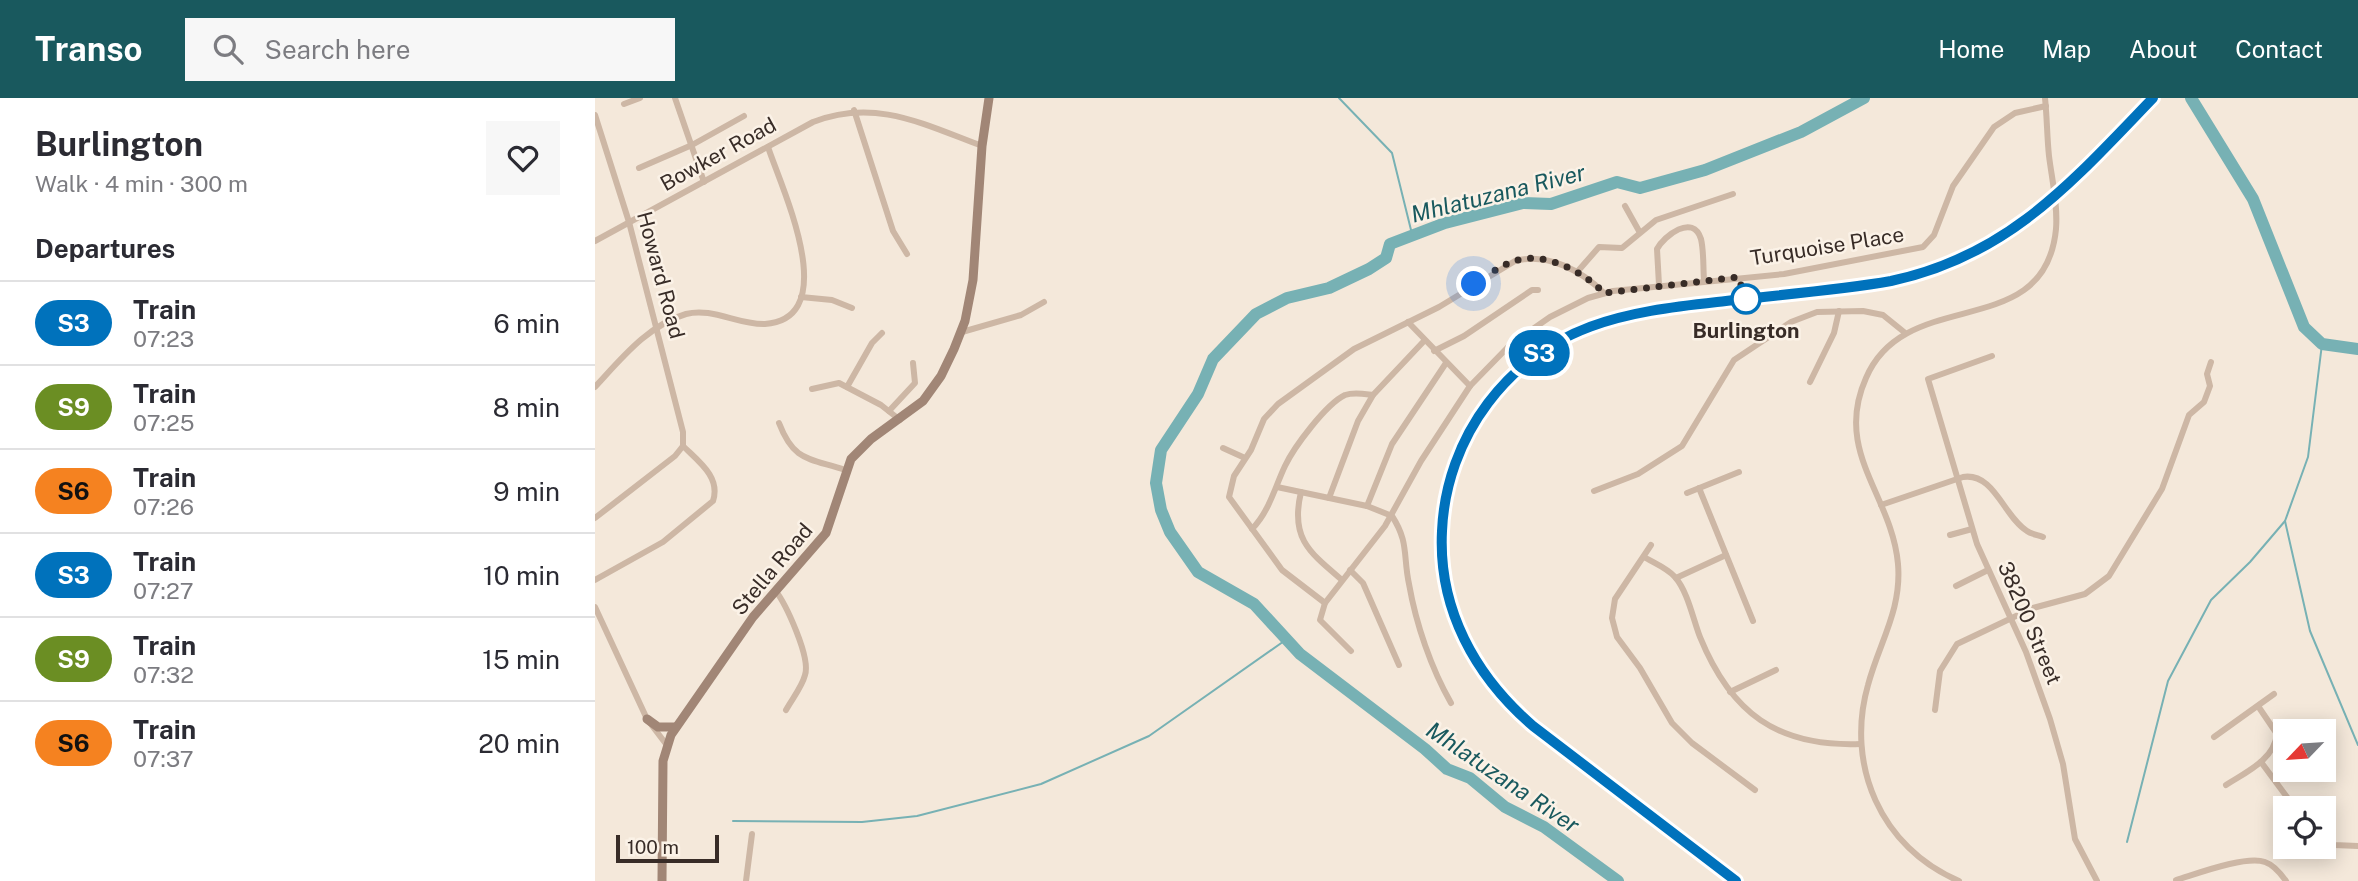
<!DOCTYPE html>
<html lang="en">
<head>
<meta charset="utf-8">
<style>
  body { margin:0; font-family:"Public Sans",sans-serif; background:#f7f7f7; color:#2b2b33; height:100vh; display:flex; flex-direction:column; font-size:26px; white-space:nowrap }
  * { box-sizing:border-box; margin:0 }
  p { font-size:23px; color:#7c7c81 }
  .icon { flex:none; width:38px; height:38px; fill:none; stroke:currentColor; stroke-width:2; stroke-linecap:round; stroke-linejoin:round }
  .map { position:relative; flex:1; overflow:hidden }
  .details { display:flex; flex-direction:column; background:#fff; width:595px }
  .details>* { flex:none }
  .badge { padding:0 14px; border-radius:23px; font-size:24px; line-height:46px }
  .needle { width:46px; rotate:245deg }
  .tools { position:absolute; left:1678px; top:621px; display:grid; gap:14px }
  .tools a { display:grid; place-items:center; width:63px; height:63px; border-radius:0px; background:#fff; box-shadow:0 4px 18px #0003; font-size:35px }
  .scale { position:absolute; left:21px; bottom:18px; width:103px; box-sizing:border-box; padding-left:7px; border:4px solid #382c27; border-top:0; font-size:19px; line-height:24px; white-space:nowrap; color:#382c27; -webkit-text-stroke:5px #fbf2e7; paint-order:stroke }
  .you { position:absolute; width:35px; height:35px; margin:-18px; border:5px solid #fff; border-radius:50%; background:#1a73e8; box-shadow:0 0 0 10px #1a73e833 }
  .map>.badge { position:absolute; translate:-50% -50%; box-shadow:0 0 0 4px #fff }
  h2 { padding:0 35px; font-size:26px; line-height:63px }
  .round { display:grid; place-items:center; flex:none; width:74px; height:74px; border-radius:0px; background:#f7f7f7 }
  .overview { display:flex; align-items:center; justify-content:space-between; height:119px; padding:0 35px }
  h1 { font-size:33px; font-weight:700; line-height:52px }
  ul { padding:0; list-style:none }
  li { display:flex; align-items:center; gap:21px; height:84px; padding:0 35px; border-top:2px solid #e1e1e2 }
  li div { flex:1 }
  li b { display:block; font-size:26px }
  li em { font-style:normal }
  li .badge { min-width:77px; font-weight:700; text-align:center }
  header { display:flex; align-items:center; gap:42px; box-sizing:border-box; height:98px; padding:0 35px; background:#19595e; color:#fff }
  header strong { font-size:33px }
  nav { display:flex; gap:38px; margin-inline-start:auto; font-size:24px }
  .search { width:490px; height:63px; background:#f7f7f7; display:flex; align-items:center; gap:18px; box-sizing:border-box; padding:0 24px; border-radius:0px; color:#7c7c81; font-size:26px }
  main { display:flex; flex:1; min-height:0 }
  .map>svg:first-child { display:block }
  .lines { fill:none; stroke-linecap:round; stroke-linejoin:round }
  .stream { stroke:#77b1b4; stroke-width:2 }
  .river { stroke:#77b1b4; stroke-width:12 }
  .street { stroke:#cdb7a5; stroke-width:6 }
  .secondary { stroke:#a18676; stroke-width:9 }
  .rail-casing { stroke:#382c27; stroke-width:4.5 }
  .rail { stroke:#fbf2e7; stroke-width:2; stroke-dasharray:5; stroke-linecap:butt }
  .line-casing { stroke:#fff; stroke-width:16 }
  .line { stroke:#0072bc; stroke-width:10 }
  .walk { stroke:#382c27; stroke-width:7; stroke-dasharray:0 12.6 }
  .stop-dot { fill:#fff; stroke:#0072bc; stroke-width:3.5 }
  .labels { text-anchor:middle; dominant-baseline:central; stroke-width:5; stroke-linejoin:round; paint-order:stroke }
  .street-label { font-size:21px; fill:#382c27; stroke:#fbf2e7 }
  .stop-label { font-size:21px; font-weight:bold; fill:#382c27; stroke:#fbf2e7 }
  .water-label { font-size:23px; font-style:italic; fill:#19595e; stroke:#fbf2e7 }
</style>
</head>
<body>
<header>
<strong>Transo</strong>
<div class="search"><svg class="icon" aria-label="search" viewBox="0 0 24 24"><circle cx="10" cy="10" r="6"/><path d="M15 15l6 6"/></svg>Search here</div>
<nav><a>Home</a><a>Map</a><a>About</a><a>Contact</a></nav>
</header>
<main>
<section class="details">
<div class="overview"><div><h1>Burlington</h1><p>Walk · 4 min · 300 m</p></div><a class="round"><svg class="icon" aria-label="heart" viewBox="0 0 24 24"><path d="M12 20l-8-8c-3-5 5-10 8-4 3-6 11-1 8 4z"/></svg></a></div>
<h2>Departures</h2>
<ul>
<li><span class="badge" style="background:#0072bc;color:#fff">S3</span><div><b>Train</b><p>07:23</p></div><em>6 min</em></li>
<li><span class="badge" style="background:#6b8e23;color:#fff">S9</span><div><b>Train</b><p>07:25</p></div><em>8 min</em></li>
<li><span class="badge" style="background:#f58220;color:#111">S6</span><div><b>Train</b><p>07:26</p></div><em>9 min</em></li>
<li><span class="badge" style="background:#0072bc;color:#fff">S3</span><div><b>Train</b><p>07:27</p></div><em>10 min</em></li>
<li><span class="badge" style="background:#6b8e23;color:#fff">S9</span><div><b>Train</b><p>07:32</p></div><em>15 min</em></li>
<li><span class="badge" style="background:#f58220;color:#111">S6</span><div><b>Train</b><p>07:37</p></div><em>20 min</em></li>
</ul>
</section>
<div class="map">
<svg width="1763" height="783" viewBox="0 0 1763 783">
  <rect width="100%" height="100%" fill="#f4e8da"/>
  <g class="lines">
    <g class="stream">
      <polyline points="744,0 797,55 817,136"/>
      <polyline points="1690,423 1715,533 1763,647"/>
      <polyline points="138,723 267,724 322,718 446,686 554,638 692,541"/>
      <polyline points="1532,744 1573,583 1616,502 1655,464 1690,423 1713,359 1727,246"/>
    </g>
    <g class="river">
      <polyline points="1596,0 1658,101 1709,229 1727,246 1763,251"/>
      <polyline points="1023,783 949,729 910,709 875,680 852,671 830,651 705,556 659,506 603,474 575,434 566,412 561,385 566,352 603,296 618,261 661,216 692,200 734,190 774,171 791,160 795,146 850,125 928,105 956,106 1022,84 1045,90 1110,72 1206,34 1269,0"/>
    </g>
    <g class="street">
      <polyline points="80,0 109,84"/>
      <polyline points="29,6 45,0"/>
      <polyline points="259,12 298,133 312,156"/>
      <polyline points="0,17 34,124 88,334 88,348"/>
      <polyline points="44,70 97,47 149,18"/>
      <polyline points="1030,108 1044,133"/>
      <path d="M0 143 218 24C280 0 328 26 387 48"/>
      <polyline points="983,173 1004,149 1027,150 1061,122 1138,96"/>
      <path d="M1064 187 1062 151C1069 138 1098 115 1106 141 1109 154 1108 169 1109 182"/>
      <polyline points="206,199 237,202 257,210"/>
      <polyline points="813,224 875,288"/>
      <polyline points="367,234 426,217 449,204"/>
      <polyline points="839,253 869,238 937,192 943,192"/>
      <polyline points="1397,258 1333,281 1382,446 1431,554 1455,621 1468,666 1480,741 1502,783"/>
      <polyline points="1215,284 1239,235 1244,213"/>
      <path d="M0 289C26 261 53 227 91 216 117 209 143 227 170 226 249 220 186 89 173 49"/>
      <polyline points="252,289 277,245 287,235"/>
      <polyline points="217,291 244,285 286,307 305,322"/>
      <polyline points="294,313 320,285 318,265"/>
      <path d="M184 325C199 364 214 360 250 372"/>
      <polyline points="628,350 650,360"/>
      <path d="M682 389 772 408 797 418C814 444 808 458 814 486 821 526 836 570 856 605"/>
      <polyline points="1104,390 1158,523"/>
      <polyline points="999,393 1043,376 1087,348 1139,262 1196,224 1222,214 1268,213 1288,217 1309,234"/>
      <path d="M706 394C695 440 714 454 747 482"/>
      <polyline points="1092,395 1144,374"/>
      <polyline points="734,400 763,323 778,297 829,243"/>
      <path d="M1286 407 1368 379C1399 374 1409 419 1432 433 1436 436 1443 437 1448 439"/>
      <polyline points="772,408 797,346 851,265"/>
      <polyline points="0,420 80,358 88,348"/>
      <path d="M657 431C674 414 680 389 690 368 699 349 731 306 750 297 759 294 769 296 778 297"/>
      <polyline points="1355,437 1377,431"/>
      <polyline points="1056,447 1020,501 1017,520 1022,539 1045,570 1077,625 1097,645 1160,692"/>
      <path d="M1049 459C1059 465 1072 470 1080 479 1093 494 1098 521 1105 539 1136 615 1182 649 1265 646"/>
      <polyline points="755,472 768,485 804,567"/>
      <polyline points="1081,480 1131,457"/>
      <path d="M0 482 68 444 118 403C126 379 103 363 88 348"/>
      <polyline points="1361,488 1393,472"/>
      <path d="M180 492C191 506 216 560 210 577 207 589 197 601 191 612"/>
      <path d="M730 505 687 472 634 399 639 378 656 352 669 321 683 306 759 251 844 209 920 163C952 154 987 173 1009 195"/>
      <polyline points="0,509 52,621 71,646"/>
      <polyline points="756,553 725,522 730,505 790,428 826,363 875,288 915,247 955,219 993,200 1018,193 1189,176 1328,149 1339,137 1358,88 1399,29 1420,15 1451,8"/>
      <polyline points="1135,594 1181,572"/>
      <polyline points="1340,612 1345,573 1362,546 1438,510 1490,496 1514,478 1567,391 1594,317 1609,304 1615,288 1612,276 1616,264"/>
      <polyline points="1619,639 1679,596"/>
      <polyline points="1666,664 1700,710"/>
      <path d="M1631 687C1651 674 1679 662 1682 636L1663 608"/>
      <polyline points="1729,742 1739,747 1763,748"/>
      <path d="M1581 782C1601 776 1651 757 1670 764 1679 767 1686 776 1691 783"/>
      <polyline points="151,783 157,736"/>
      <path d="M1364 783C1286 750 1250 667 1273 587 1284 545 1307 512 1303 466 1297 397 1238 354 1271 280 1311 186 1450 246 1461 131 1463 107 1457 82 1454 58 1452 39 1452 19 1450 0"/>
    </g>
    <g class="secondary">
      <polyline points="52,621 63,629 81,629"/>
      <polyline points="67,783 68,663 76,637 158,519 231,435 256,361 276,341 328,303 346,278 359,251 370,223 378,182 387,48 394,0"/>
    </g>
    <defs>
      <path id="rail" d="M1141 783 938 628C880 577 843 511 847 433 849 390 862 349 886 314 945 227 1026 214 1122 204 1180 197 1239 193 1296 183 1414 157 1478 83 1558 0"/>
    </defs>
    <use href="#rail" class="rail-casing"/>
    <use href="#rail" class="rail"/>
  </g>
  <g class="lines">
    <defs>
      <path id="line" d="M1141 783 938 628C880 578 843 511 847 433 849 387 865 342 893 305 953 226 1030 214 1122 204 1180 197 1239 193 1296 183 1414 158 1478 83 1558 0"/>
    </defs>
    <use href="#line" class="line-casing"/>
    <use href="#line" class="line"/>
    <path class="walk" d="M879 186C892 177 908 166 923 162 952 154 990 175 1009 195L1143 179 1151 201"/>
  </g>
  <circle class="stop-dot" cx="1151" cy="201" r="14"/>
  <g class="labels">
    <g class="street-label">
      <text transform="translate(123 56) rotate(-29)">Bowker Road</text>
      <text transform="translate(1232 148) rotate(-9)">Turquoise Place</text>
      <text transform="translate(66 177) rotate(75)">Howard Road</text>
      <text transform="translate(177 471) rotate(-50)">Stella Road</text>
      <text transform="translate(1435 525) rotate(67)">38200 Street</text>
    </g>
    <g class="stop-label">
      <text x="1151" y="232">Burlington</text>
    </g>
    <g class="water-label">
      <text transform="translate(903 95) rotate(-14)">Mhlatuzana River</text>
      <text transform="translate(908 679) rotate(34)">Mhlatuzana River</text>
    </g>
  </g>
</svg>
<div class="tools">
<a><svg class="needle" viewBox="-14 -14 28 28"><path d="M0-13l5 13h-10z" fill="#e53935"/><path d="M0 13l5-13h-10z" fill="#7c7c81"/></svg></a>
<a><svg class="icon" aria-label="locate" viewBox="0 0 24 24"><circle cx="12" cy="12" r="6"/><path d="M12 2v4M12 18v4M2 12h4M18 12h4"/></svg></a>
</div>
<div class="scale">100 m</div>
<div class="you" style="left:879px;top:186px"></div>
<b class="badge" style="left:944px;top:255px;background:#0072bc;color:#fff">S3</b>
</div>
</main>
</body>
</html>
